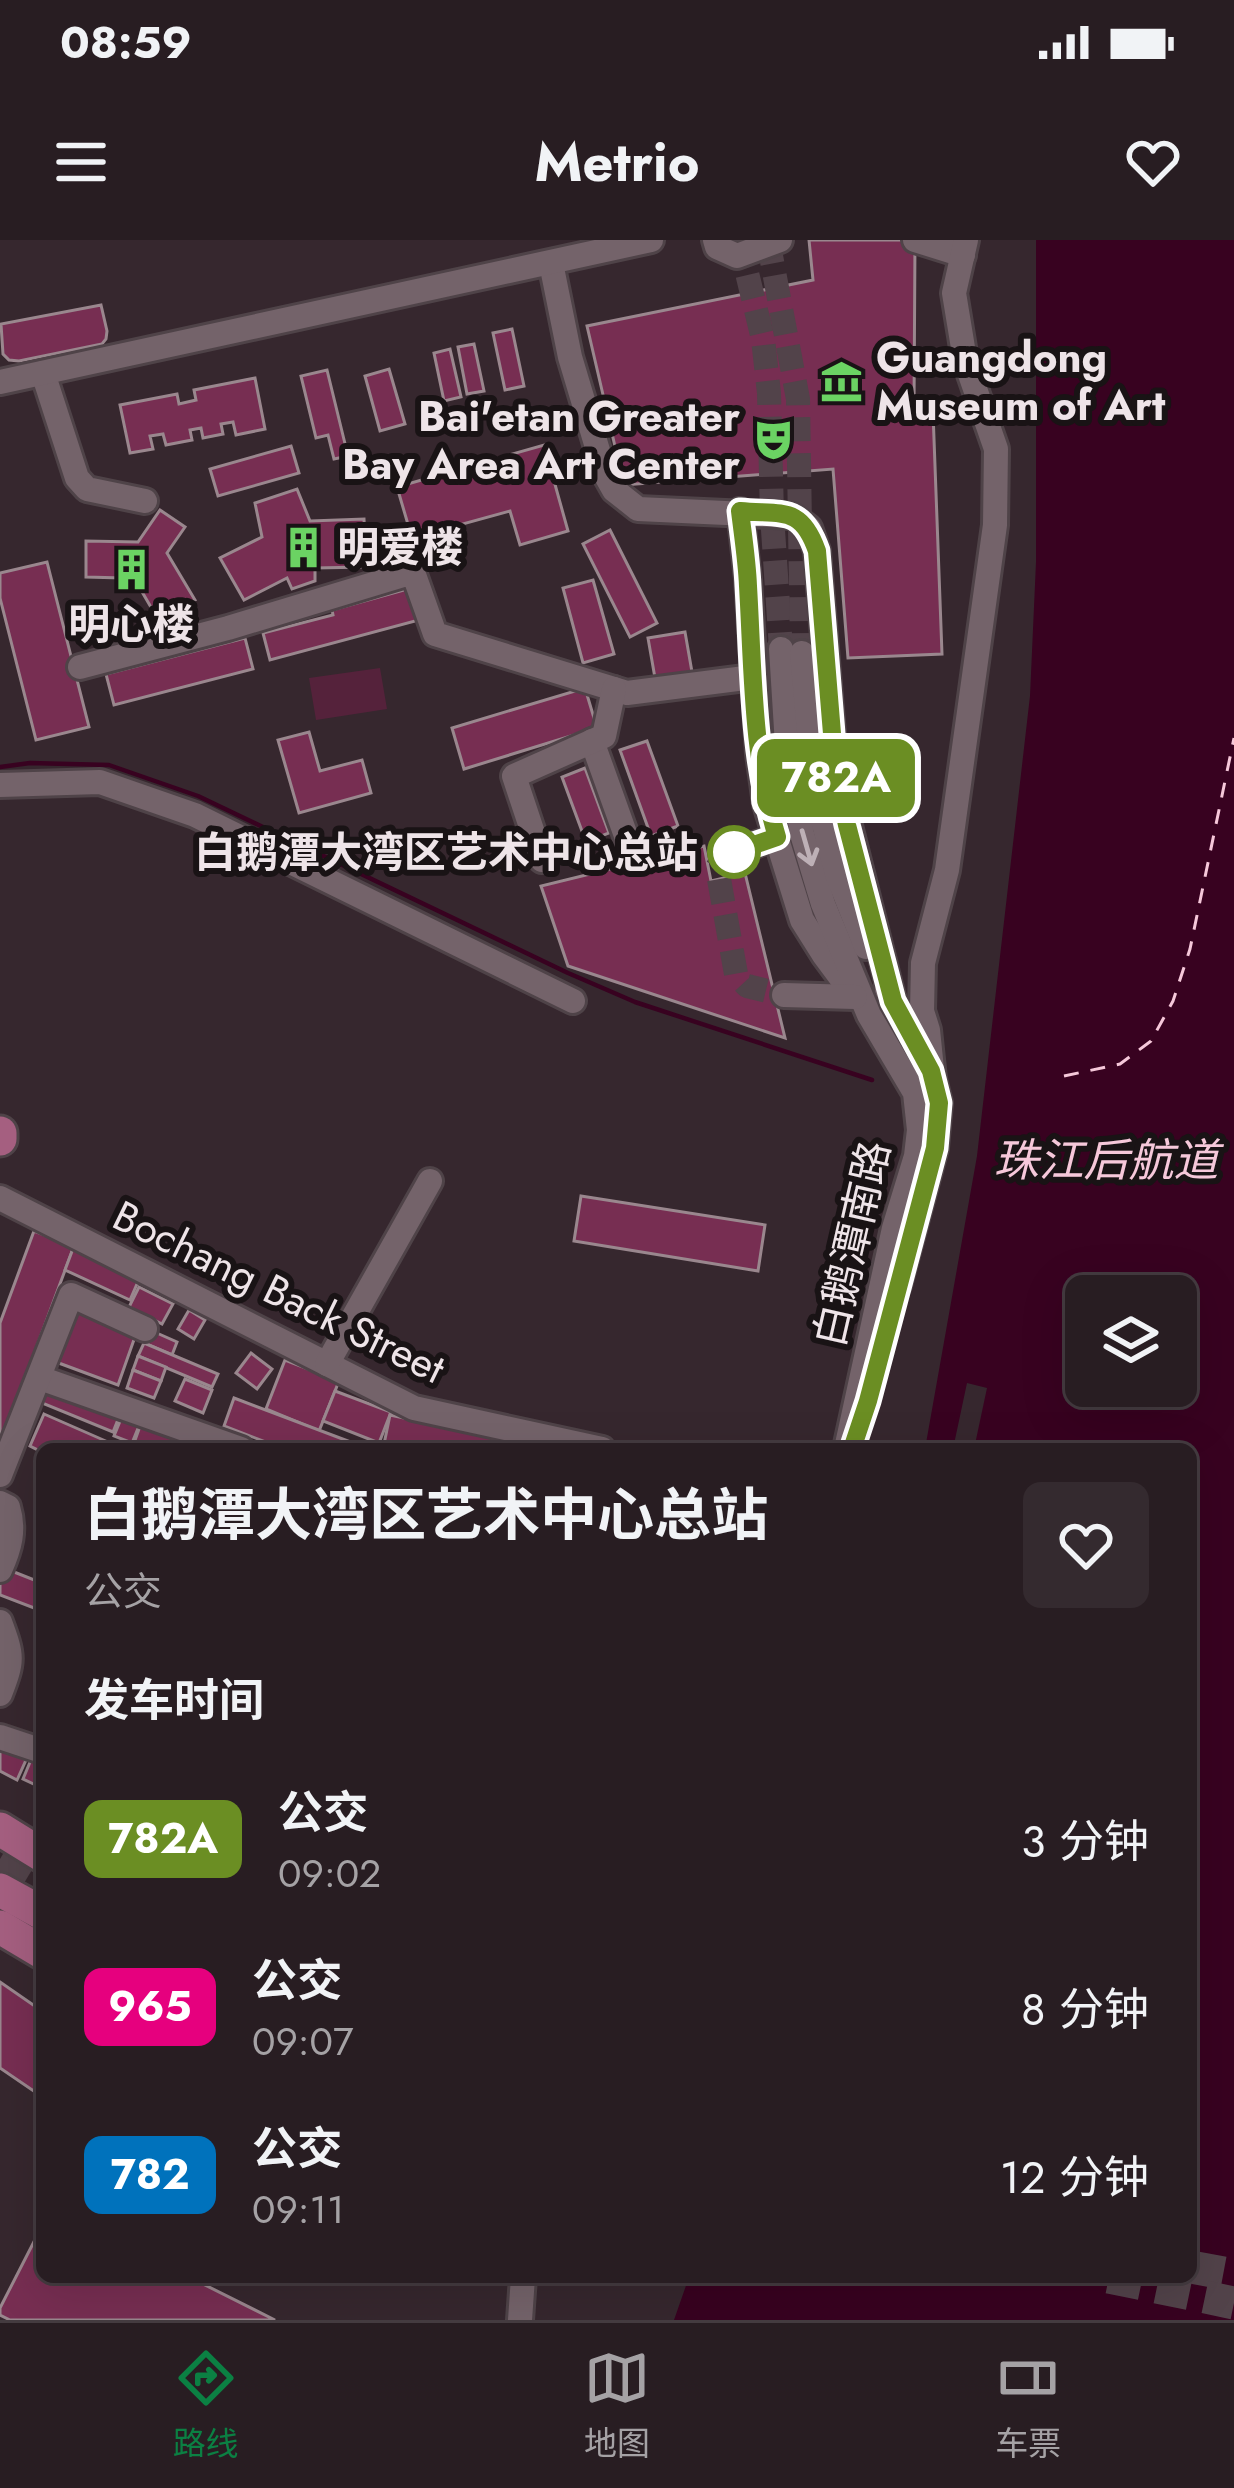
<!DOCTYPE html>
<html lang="zh">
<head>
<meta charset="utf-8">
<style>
  body { margin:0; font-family:Jost,"Noto Sans SC",sans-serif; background:#342a2f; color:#f1f3f6; height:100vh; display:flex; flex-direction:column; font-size:45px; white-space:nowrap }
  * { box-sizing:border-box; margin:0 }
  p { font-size:39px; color:#a5a2a5 }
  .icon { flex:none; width:66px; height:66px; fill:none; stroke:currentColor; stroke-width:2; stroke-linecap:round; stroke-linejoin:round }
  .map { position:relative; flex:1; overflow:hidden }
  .drawer { position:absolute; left:36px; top:1203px; width:1161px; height:840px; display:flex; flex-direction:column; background:#281d22; border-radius:18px; box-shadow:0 12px 48px #0002,0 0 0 3px #443b40 }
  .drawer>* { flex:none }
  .badge { padding:0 24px; border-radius:18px; font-size:42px; line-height:78px }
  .fabs { position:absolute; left:1065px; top:1035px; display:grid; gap:24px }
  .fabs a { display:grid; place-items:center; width:132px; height:132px; border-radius:18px; background:#281d22; box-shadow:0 12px 48px #0002,0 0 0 3px #443b40; font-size:60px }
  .map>.badge { position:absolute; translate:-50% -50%; box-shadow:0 0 0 6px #fff }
  h2 { padding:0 48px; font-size:45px; line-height:108px }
  .round { display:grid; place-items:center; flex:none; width:126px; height:126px; border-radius:18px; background:#342a2f }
  .head { display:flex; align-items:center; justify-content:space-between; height:204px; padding:0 48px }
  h1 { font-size:57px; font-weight:700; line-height:90px }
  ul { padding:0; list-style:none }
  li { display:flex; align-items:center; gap:36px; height:168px; padding:0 48px }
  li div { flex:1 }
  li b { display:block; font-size:45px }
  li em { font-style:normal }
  li .badge { min-width:132px; font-weight:700; text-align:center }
  .status { display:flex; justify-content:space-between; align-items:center; height:84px; padding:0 60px; background:#281d22; direction:ltr }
  .status svg { height:33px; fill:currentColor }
  header { display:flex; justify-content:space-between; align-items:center; height:156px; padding:0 48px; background:#281d22; font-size:54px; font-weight:700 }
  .menu { display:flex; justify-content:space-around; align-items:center; height:168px; border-top:3px solid #443b40; background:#281d22; font-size:33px; color:#a5a2a5 }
  .menu a { display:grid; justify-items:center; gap:6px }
  .menu .active { color:#0b8043 }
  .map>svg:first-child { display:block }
  .green { fill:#55223b }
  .water { fill:#380220; fill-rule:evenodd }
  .pier { fill:#36272e }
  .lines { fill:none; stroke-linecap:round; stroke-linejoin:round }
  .stream { stroke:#380220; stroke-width:4.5 }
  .ferry { stroke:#f6c8da; stroke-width:3; stroke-dasharray:15 12; stroke-linecap:butt }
  .building { fill:#772e52; stroke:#9a878e; stroke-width:3 }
  .minor-tunnel { stroke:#52434a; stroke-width:24; stroke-dasharray:24 12; stroke-linecap:butt }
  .major-tunnel { stroke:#52434a; stroke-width:33; stroke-dasharray:33 16; stroke-linecap:butt }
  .minor-casing { stroke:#4f4348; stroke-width:30 }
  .major-casing { stroke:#4f4348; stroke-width:39 }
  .minor { stroke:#74636a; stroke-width:24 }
  .major { stroke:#a55f80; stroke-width:33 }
  .oneway { stroke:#bdb0b6 }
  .line-casing { stroke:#fff; stroke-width:27 }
  .line { stroke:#6b8e23; stroke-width:18 }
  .stop-dot { fill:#fff; stroke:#6b8e23; stroke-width:6 }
  .labels { text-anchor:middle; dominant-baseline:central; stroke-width:12; stroke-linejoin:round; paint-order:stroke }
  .poi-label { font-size:42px; font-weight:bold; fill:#eee4e8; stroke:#191315; text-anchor:start }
  .stop-label { font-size:42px; font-weight:bold; fill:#eee4e8; stroke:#191315; text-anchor:end }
  .street-label { font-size:42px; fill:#eee4e8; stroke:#191315 }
  .water-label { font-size:45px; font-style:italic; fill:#f6c8da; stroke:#191315 }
</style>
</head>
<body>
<div class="status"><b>08:59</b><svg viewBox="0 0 49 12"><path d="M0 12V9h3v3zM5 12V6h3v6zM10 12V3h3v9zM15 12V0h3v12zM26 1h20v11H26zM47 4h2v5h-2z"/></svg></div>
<header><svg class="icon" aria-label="menu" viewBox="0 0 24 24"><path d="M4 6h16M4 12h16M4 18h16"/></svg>Metrio<svg class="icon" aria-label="heart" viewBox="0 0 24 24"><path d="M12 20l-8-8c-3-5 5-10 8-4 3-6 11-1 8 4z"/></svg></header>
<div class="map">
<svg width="1234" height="2080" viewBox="0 0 1234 2080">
  <rect width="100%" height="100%" fill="#36272e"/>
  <polygon class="green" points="380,428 387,469 316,480 309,438"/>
  <path class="water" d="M1036 0H1234V2080H674L689 2037H1191V1209H925L977 916 1030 456 1036 322ZM1086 1056H1176V1146H1086Z"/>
  <polygon class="pier" points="967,1143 987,1148 974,1209 953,1209"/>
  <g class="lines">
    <polyline class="stream" points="0,527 30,523 109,525 198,556 568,733 635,762 872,840"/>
    <polyline class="ferry" points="1064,836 1120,824 1151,801 1173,761 1190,709 1234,498"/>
  </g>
  <g class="building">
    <polygon points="809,0 915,0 914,169 933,172 942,414 848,418 833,229 624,245 587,86 813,40"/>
    <polygon points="101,65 107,91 106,99 102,104 19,121 9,120 3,114 1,84"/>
    <polygon points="512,89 524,146 505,150 493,93"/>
    <polygon points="474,104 484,151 467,154 458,107"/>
    <polygon points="450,109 461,157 444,161 434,113"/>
    <polygon points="389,129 405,184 380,191 365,136"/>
    <polygon points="327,130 348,216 334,219 328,195 316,198 301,136"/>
    <polygon points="255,138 265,189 236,195 233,182 221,184 223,194 203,198 201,188 190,190 192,200 166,205 163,194 150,196 153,209 130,213 120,165 177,154 179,164 196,160 194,150"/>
    <polygon points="544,205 568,291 520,305 510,271 412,298 397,247"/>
    <polygon points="291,206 299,233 218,256 210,229"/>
    <polygon points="297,249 310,281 364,279 366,327 315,328 315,341 292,349 287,338 244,360 220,318 262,297 255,263"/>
    <polygon points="160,270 185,287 167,313 195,360 159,381 138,345 123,338 86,337 86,301 138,302"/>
    <polygon points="610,290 657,383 630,397 583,304"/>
    <polygon points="47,322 89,487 36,500 0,358 0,333"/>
    <polygon points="593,340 614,414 583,423 563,348"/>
    <polygon points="411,348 419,380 270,420 263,393 333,375 332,370"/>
    <polygon points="685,392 692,432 655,438 648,398"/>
    <polygon points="245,398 253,429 114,465 106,434"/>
    <polygon points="585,448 597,488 464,529 452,488"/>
    <polygon points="309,492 320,531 362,520 371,553 299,573 278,500"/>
    <polygon points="647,501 678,586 651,596 620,510"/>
    <polygon points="585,528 609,593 586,602 562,537"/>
    <polygon points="704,606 711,641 745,633 785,798 568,726 541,646"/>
    <polygon points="581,956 765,985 758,1031 574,1001"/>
    <polygon points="34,991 74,1006 0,1206 0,1083"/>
    <polygon points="74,1006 140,1037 130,1060 65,1030"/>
    <polygon points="139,1047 173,1064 162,1084 129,1067"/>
    <polygon points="189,1070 205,1080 194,1099 178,1089"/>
    <polygon points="74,1071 136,1094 118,1145 56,1122"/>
    <polygon points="150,1090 177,1102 172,1115 144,1103"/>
    <polygon points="144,1103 218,1134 212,1147 138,1116"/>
    <polygon points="251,1113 272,1129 257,1149 236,1133"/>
    <polygon points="138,1116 166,1127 161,1141 133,1130"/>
    <polygon points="285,1120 339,1141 319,1191 266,1169"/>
    <polygon points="133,1130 161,1141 154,1158 127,1148"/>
    <polygon points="185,1139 212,1150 203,1173 175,1161"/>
    <polygon points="50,1143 121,1172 113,1192 42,1163"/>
    <polygon points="335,1151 391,1172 379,1203 323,1181"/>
    <polygon points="234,1158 356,1204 355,1209 284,1209 224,1186"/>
    <polygon points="125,1169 143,1176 132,1203 114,1196"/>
    <polygon points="44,1174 124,1209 42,1209 42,1212 30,1206"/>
    <polygon points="390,1175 496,1198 494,1209 383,1209"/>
    <polygon points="143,1178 204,1200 201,1209 150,1209 134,1203"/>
    <polygon points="4,1328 42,1343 42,1371 0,1355 0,1339"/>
    <polygon points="0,1504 26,1520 17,1540 0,1531"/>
    <polygon points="33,1515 42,1519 42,1548 23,1539"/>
    <polygon points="0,1742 42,1771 41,1856 0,1828"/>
    <polygon points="42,1986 42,2037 189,2037 275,2080 10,2080 0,2075 0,2068"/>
  </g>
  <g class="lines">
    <g class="minor-tunnel">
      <polyline points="739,0 763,99 769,153 772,275 781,409"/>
      <polyline points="768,0 798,159 802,413"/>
      <polyline points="734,612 723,617 717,628 736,734 747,746 784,755"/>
    </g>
    <g class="major-tunnel">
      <polyline points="0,1619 42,1644"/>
      <polyline points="1191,2027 1234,2035"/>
      <polyline points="1109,2037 1234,2063"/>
    </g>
    <defs>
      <g id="minor">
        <polyline points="715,0 717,7 737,16 780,0"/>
        <polyline points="915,0 963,15"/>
        <polyline points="551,23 570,117 605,234 614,250 638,269 793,276 809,288 817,311 835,530 893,761"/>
        <polyline points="43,133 77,238 87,249 145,261"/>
        <polyline points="0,142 651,0"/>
        <polyline points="740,271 748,339 759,514 766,564 802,680 824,715 847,746"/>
        <polyline points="781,409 787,505 802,594 823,664 869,775 915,853 919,890 916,916 894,988 846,1209"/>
        <polyline points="802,413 814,546 837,634 866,707"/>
        <polyline points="80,427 228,388 413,332 435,394 627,453 753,437"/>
        <polyline points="592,501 630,607"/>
        <polyline points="0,545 100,542 195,575 573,761"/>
        <polyline points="734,612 777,597"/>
        <polyline points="542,620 514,536 604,496 614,449"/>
        <polyline points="887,749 931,831 939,863 935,908 898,1045"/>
        <polyline points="784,755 855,757"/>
        <polyline points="933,839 928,790 922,771 923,723 947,630 995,285 996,209 965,120 954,53 966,0"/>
        <polyline points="0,958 414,1168 602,1209"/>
        <polyline points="327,1124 430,941"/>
        <polyline points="40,1138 241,1209"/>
        <polyline points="0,1235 71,1055 145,1089"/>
        <path d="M0 1263 8 1267C15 1290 10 1308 0 1330"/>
        <path d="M0 1382C13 1417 13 1420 0 1454"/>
        <polyline points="0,1497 42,1511"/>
        <polyline points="520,2080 523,2037"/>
      </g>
      <g id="major">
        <polyline points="0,893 0,899"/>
        <polyline points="0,1589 42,1615"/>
        <polyline points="0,1650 42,1673"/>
        <polyline points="0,1687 42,1712"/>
      </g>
    </defs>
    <use href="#minor" class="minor-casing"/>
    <use href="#major" class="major-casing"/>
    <use href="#minor" class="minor"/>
    <use href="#major" class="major"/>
  </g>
  <defs><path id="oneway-shaft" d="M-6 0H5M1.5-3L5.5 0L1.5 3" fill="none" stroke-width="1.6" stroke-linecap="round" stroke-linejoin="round" transform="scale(3)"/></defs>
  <use class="oneway" href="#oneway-shaft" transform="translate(807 608) rotate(74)"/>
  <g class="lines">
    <defs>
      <path id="line" d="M734 612 777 597C752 516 753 430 748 346 747 321 743 296 740 271 782 275 801 265 817 311L835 530 847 585 893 761 931 831 939 863 935 908 868 1161 852 1209"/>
    </defs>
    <use href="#line" class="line-casing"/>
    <use href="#line" class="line"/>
  </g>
  <defs>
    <symbol id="museum-bare" viewBox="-9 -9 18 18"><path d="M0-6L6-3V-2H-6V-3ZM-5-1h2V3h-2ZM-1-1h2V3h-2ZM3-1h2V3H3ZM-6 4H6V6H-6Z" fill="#6bd363" stroke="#191315" stroke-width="2.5" paint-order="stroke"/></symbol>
    <symbol id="theatre-bare" viewBox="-9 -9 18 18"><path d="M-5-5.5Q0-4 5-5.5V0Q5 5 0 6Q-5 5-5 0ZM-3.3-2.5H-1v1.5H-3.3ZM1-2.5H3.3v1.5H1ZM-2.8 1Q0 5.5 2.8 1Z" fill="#6bd363" stroke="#191315" stroke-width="2.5" paint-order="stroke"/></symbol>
    <symbol id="building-bare" viewBox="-9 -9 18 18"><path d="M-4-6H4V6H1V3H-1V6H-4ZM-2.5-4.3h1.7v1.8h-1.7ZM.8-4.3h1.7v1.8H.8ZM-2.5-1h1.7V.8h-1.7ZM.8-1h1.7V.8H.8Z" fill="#6bd363" stroke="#191315" stroke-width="2.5" paint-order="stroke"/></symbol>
  </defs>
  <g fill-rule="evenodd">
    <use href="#museum-bare" x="812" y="112" width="59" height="59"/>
    <use href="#theatre-bare" x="744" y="170" width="59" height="59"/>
    <use href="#building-bare" x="274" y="278" width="59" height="59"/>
    <use href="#building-bare" x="102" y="300" width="59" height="59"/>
  </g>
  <circle class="stop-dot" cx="734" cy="612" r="24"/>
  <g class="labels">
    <g class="poi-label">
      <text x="876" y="117">Guangdong<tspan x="876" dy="48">Museum of Art</tspan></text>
      <text x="740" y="176" text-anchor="end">Bai'etan Greater<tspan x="740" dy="48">Bay Area Art Center</tspan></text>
      <text x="337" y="307">明爱楼</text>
      <text x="131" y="384" text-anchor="middle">明心楼</text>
    </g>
    <g class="stop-label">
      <text x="698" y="612">白鹅潭大湾区艺术中心总站</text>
    </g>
    <g class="street-label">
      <text transform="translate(852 1004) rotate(-77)">白鹅潭南路</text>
      <text transform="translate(279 1052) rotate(26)">Bochang Back Street</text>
    </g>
    <g class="water-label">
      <text x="1106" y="920">珠江后航道</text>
    </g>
  </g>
</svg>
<div class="fabs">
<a><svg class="icon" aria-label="layers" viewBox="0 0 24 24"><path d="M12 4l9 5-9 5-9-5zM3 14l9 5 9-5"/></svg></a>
</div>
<b class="badge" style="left:836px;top:538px;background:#6b8e23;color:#fff">782A</b>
<section class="drawer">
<div class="head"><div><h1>白鹅潭大湾区艺术中心总站</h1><p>公交</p></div><a class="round"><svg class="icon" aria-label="heart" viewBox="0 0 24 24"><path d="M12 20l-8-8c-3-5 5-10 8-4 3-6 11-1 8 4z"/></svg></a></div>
<h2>发车时间</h2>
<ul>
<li><span class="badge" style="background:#6b8e23;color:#fff">782A</span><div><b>公交</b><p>09:02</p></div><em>3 分钟</em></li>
<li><span class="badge" style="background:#e6007e;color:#fff">965</span><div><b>公交</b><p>09:07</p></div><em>8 分钟</em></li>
<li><span class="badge" style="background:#0072bc;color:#fff">782</span><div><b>公交</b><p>09:11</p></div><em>12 分钟</em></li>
</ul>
</section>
</div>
<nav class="menu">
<a class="active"><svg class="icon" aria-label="directions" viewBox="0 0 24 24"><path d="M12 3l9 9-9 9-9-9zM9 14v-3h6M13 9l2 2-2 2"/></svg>路线</a>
<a><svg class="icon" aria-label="map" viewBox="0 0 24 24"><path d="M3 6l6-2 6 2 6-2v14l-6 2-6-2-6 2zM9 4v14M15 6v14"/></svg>地图</a>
<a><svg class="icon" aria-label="tickets" viewBox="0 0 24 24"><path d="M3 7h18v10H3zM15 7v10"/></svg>车票</a>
</nav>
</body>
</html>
